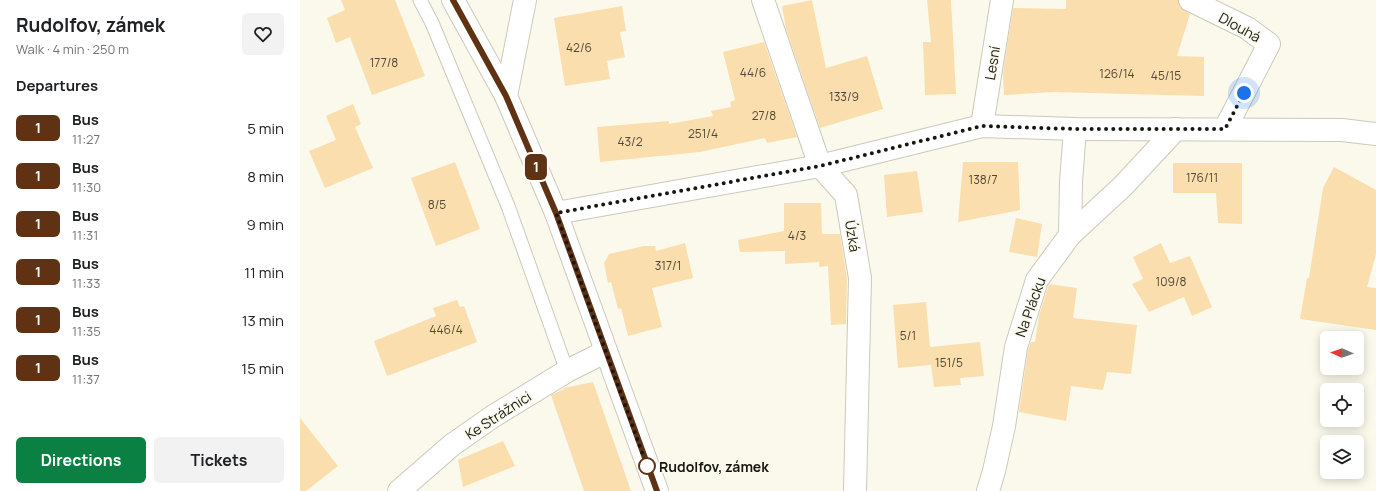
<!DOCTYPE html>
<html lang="en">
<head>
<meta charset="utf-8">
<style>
  body { margin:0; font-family:Manrope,sans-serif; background:#f2f2f2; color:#202124; height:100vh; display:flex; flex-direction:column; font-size:15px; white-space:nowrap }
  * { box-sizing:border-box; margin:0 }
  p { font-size:13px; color:#757577 }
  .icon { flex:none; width:22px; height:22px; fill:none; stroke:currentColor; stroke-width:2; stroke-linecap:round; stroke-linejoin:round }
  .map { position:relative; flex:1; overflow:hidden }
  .drawer { display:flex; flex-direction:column; background:#fff; width:300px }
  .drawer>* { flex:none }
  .badge { padding:0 8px; border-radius:6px; font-size:14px; line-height:26px }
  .needle { width:26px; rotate:272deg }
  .controls { position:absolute; left:1020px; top:331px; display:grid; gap:8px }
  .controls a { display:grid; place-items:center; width:44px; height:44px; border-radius:6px; background:#fff; box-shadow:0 2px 10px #0003; font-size:20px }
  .you { position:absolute; width:20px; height:20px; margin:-10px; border:3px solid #fff; border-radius:50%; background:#1a73e8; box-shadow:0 0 0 6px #1a73e833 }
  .map>.badge { position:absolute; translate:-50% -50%; box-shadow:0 0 0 2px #fff }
  h2 { padding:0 16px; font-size:15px; line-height:36px }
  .round { display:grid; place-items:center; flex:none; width:42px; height:42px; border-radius:6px; background:#f2f2f2 }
  .headline { display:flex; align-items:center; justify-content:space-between; height:68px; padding:0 16px }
  h1 { font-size:19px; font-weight:700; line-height:30px }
  .cta { display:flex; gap:8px; margin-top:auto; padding:8px 16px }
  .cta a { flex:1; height:46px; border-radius:6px; background:#0b8043; color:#fff; font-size:16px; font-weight:700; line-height:46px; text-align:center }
  .cta a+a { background:#f2f2f2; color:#202124 }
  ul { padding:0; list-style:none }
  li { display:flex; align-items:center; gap:12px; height:48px; padding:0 16px }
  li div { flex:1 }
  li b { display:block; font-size:15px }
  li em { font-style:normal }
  li .badge { min-width:44px; font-weight:700; text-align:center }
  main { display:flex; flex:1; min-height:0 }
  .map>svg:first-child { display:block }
  .building { fill:#fbdead }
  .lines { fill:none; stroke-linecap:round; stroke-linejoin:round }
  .service-casing { stroke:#cbc9bb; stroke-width:15 }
  .minor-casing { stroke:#cbc9bb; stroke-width:24 }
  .secondary-casing { stroke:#cbc9bb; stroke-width:24 }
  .service { stroke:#fff; stroke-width:13 }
  .minor { stroke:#fff; stroke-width:22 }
  .secondary { stroke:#fff; stroke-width:22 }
  .line-casing { stroke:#fff; stroke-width:9 }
  .line { stroke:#603214; stroke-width:6 }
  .walk { stroke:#171712; stroke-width:4; stroke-dasharray:0 7.2 }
  .stop-dot { fill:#fff; stroke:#603214; stroke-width:2 }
  .labels { text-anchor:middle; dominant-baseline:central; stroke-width:3; stroke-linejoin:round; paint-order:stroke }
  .number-label { font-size:12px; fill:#504939 }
  .street-label { font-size:14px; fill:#171712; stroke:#fbf9eb }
  .stop-label { font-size:14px; font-weight:bold; fill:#171712; stroke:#fbf9eb; text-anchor:start }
</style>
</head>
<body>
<main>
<section class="drawer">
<div class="headline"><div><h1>Rudolfov, zámek</h1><p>Walk · 4 min · 250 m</p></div><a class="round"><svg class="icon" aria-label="heart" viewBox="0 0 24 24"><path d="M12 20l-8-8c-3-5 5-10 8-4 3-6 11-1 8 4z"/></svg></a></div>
<h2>Departures</h2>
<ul>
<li><span class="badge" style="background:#603214;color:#fff">1</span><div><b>Bus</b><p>11:27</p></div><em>5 min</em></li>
<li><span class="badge" style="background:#603214;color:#fff">1</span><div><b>Bus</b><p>11:30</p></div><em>8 min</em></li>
<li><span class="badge" style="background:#603214;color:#fff">1</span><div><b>Bus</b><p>11:31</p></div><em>9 min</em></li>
<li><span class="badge" style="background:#603214;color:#fff">1</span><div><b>Bus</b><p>11:33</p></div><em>11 min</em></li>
<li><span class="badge" style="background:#603214;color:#fff">1</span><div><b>Bus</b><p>11:35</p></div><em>13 min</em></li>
<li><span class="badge" style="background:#603214;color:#fff">1</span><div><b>Bus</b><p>11:37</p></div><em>15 min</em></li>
</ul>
<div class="cta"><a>Directions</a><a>Tickets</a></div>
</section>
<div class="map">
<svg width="1076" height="491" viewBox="0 0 1076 491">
  <rect width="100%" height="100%" fill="#fbf9eb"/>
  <g class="building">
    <polygon points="41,0 95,0 125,76 72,95 50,37 36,43 27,18 45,10"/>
    <polygon points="512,0 526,68 567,56 583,109 520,128 486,29 482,6"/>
    <polygon points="627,0 651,0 656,94 625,95 623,42 631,42"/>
    <polygon points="766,0 878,0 880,7 890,14 877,56 904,57 904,96 753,92 704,95 703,73 713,8 766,9"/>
    <polygon points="322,6 326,31 320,32 325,57 307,61 310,79 265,86 254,18"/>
    <polygon points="464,42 497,137 467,143 465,138 400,152 300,162 297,127 369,121 369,124 413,116 411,111 431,107 430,102 435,100 423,52"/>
    <polygon points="53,104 61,124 55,127 73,168 25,188 9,151 36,140 26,116"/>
    <polygon points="155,162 180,229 136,246 111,178"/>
    <polygon points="663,162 718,162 720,210 658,222"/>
    <polygon points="873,163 942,163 942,224 918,223 916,193 873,193"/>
    <polygon points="1034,167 1076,190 1076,254 1067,287 1076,288 1076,330 1000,319 1007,278 1009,278 1023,188"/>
    <polygon points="617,171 623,212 587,217 584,175"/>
    <polygon points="484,203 521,203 522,234 540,234 547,279 546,324 531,325 528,266 519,267 519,262 485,264 485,251 440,252 438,240 484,231"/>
    <polygon points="716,218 742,224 737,257 709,252"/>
    <polygon points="385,243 393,278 352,288 362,327 328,336 321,308 318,309 311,282 308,283 304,263 309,254 344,246 355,246 356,251"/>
    <polygon points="861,243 870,263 890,256 912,307 892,316 884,297 849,312 832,284 843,279 833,257"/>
    <polygon points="749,284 777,288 773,318 837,325 831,374 807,372 803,390 771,386 766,421 719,412 728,350 731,342 735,342 739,316"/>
    <polygon points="157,300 160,307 164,306 177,342 87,376 74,341 136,316 133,308"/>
    <polygon points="626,302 630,347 680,342 684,376 660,378 661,385 634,387 631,365 598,368 593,305"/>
    <polygon points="293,382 331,491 284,491 251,395 264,389 264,388"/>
    <polygon points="0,418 38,466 6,491 0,491"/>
    <polygon points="203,441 215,466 163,487 158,460"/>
  </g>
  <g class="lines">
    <defs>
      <polyline id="service" points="120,0 132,23 208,206 267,371"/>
      <g id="minor">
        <polyline points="463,0 520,166 546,195 560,278 555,491"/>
        <polyline points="890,0 947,28 969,44 925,129"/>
        <polyline points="206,96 225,0"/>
        <polyline points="682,126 702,0"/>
        <polyline points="256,213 520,166 682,126 775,129 1042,130 1076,134"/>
        <polyline points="770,235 823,186 876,129"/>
        <polyline points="99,491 152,445 192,417 267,371 305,352"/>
        <polyline points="688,491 694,471 704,426 716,347 737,280 770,235 771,182 775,129"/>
      </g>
      <polyline id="secondary" points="153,0 206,96 256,213 357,491"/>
    </defs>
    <use href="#service" class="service-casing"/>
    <use href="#minor" class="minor-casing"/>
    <use href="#secondary" class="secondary-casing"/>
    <use href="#service" class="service"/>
    <use href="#minor" class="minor"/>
    <use href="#secondary" class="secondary"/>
  </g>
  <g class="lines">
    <defs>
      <polyline id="line" points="153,0 206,96 256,213 357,491"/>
    </defs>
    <use href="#line" class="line-casing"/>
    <use href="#line" class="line"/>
    <polyline class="walk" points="347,466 256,213 520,166 682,126 775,129 925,129 944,93"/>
  </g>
  <circle class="stop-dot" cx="347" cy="466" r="8"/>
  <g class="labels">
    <g class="number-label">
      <text x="279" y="47">42/6</text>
      <text x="84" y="62">177/8</text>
      <text x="453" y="72">44/6</text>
      <text x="817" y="73">126/14</text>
      <text x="866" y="75">45/15</text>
      <text x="544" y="96">133/9</text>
      <text x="464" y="115">27/8</text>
      <text x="403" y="133">251/4</text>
      <text x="330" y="141">43/2</text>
      <text x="902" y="177">176/11</text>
      <text x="683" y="179">138/7</text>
      <text x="137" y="204">8/5</text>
      <text x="497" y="235">4/3</text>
      <text x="368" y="265">317/1</text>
      <text x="871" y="281">109/8</text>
      <text x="146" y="329">446/4</text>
      <text x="608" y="335">5/1</text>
      <text x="649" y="362">151/5</text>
    </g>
    <g class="street-label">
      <text transform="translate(940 27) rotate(29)">Dlouhá</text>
      <text transform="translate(692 63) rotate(-81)">Lesní</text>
      <text transform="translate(553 236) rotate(81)">Úzká</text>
      <text transform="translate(730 307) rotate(-70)">Na Plácku</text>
      <text transform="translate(198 415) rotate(-33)">Ke Strážnici</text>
    </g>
    <g class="stop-label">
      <text x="359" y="466">Rudolfov, zámek</text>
    </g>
  </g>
</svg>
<div class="controls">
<a><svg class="needle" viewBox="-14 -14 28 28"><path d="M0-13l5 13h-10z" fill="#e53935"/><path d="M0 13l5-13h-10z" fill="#757577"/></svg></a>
<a><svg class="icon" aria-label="locate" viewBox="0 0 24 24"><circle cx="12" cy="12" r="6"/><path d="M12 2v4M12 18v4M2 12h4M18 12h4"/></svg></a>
<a><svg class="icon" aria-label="layers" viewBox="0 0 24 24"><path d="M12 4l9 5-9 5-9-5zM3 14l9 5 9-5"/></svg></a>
</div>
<div class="you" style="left:944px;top:93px"></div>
<b class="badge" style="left:236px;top:167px;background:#603214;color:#fff">1</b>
</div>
</main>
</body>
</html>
